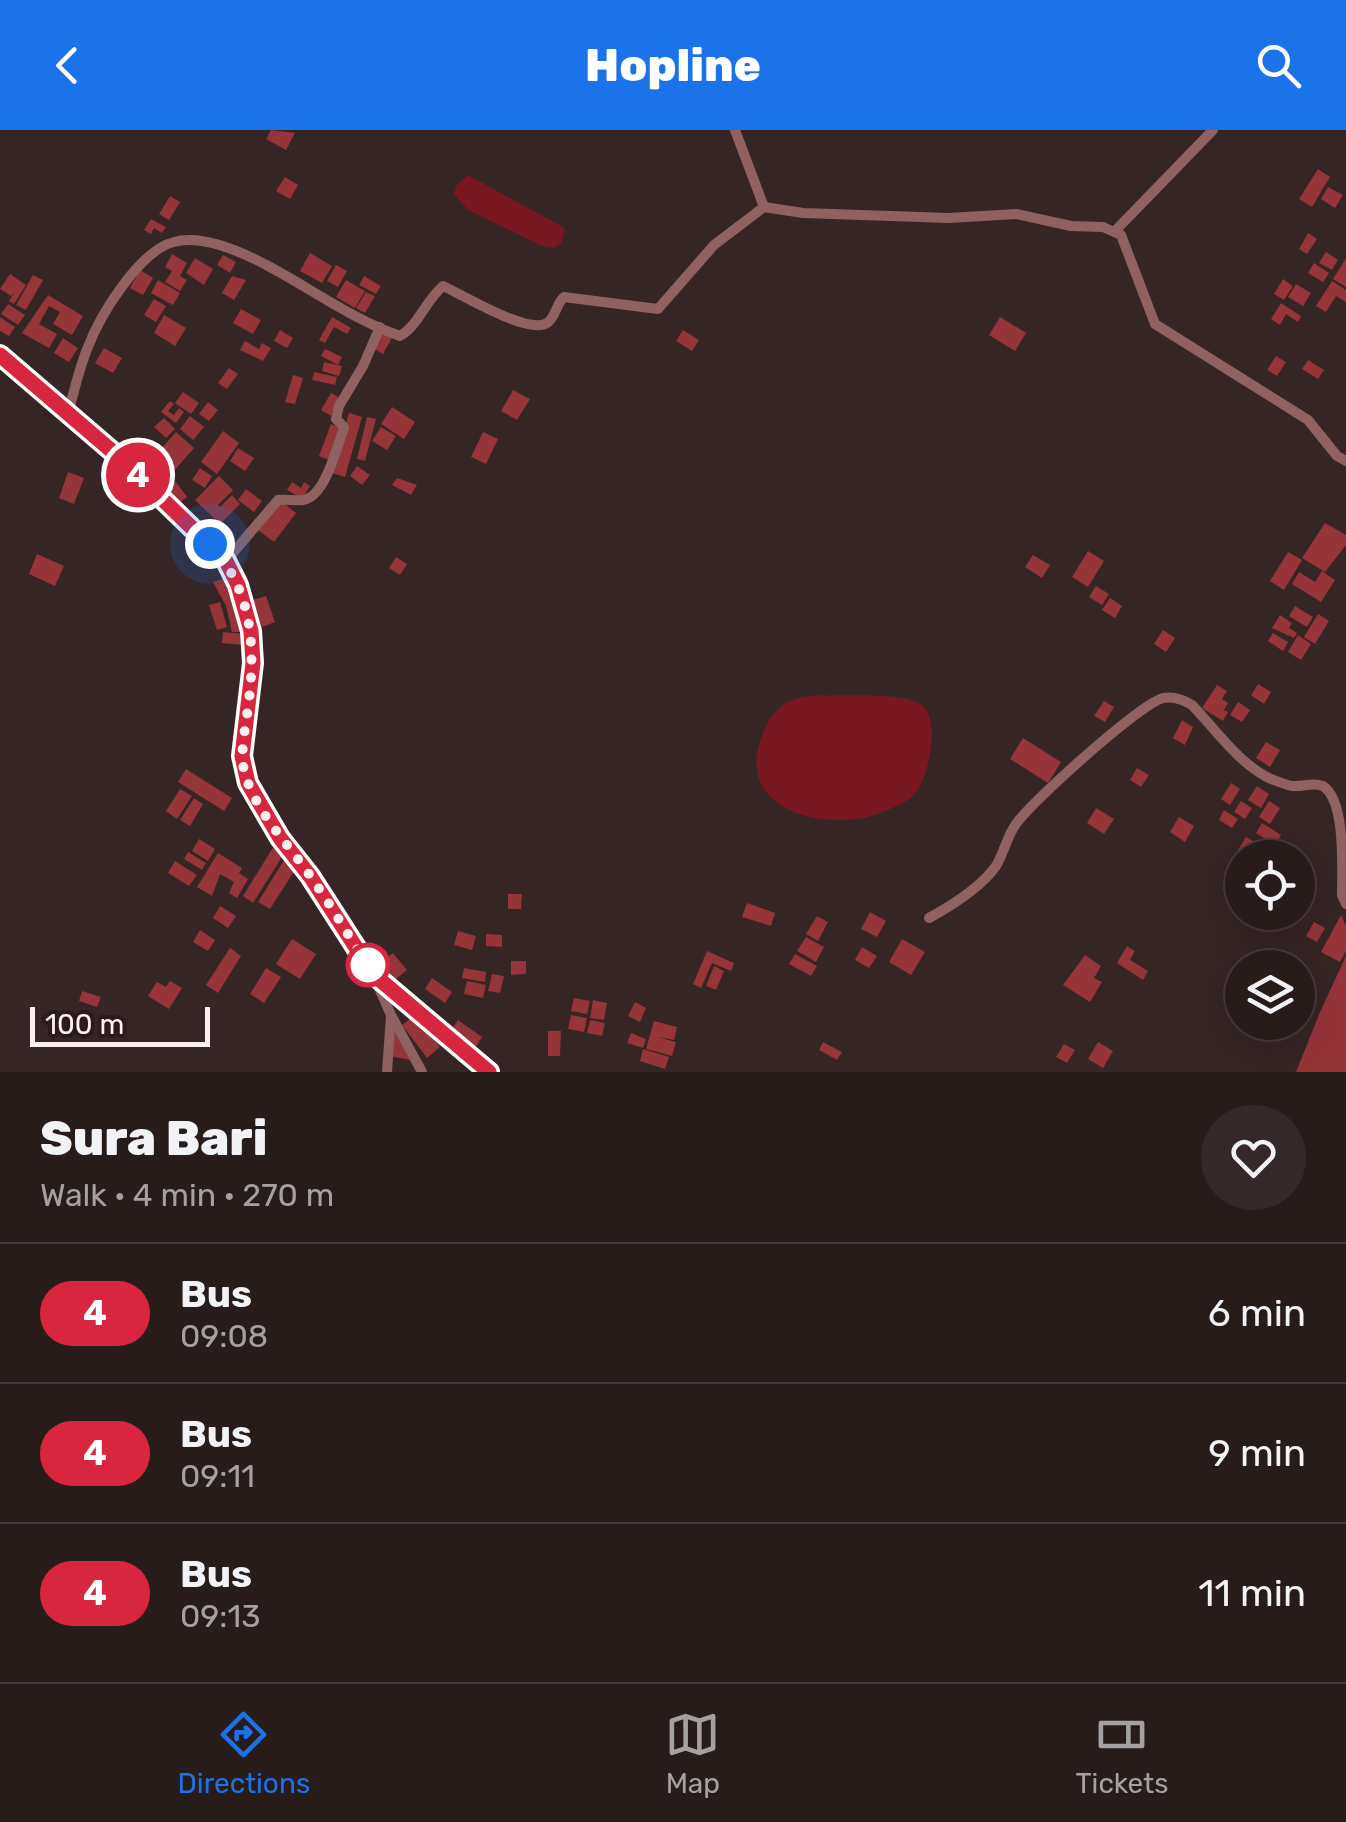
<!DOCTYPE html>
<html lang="en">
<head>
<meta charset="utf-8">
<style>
  body { margin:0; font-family:Rubik,sans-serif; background:#342928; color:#f1f3f6; height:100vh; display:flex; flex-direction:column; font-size:38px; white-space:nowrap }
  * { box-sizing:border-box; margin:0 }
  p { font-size:32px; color:#a5a1a3 }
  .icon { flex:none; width:55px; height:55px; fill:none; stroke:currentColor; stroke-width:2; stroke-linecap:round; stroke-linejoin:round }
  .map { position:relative; height:942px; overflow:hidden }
  .panel { display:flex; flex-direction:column; background:#281c1b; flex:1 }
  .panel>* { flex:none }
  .badge { padding:0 20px; border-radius:32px; font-size:35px; line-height:65px }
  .buttons { position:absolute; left:1225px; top:710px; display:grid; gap:20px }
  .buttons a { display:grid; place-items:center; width:90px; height:90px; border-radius:50%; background:#281c1b; box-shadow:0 10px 40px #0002,0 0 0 2px #443a3a; font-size:50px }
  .scale { position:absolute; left:30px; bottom:25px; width:180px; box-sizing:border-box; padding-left:10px; border:5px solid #fcf1f0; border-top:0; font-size:28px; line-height:35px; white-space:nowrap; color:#fcf1f0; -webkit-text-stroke:8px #2b1b1b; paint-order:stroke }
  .you { position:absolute; width:50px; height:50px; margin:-25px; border:8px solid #fff; border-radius:50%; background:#1a73e8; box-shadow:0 0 0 15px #1a73e833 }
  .map>.badge { position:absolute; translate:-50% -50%; box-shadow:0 0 0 5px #fff }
  .round { display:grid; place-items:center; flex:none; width:105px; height:105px; border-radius:52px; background:#342928 }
  .overview { display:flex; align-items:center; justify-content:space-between; height:170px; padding:0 40px }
  h1 { font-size:48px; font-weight:800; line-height:75px }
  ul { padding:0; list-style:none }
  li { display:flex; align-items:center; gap:30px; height:140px; padding:0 40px; border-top:2px solid #443a3a }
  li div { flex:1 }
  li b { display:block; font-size:38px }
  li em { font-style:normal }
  li .badge { min-width:110px; font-weight:700; text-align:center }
  header { display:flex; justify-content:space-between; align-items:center; height:130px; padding:0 40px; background:#1a73e8; color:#fff; font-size:45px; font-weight:800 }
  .tabs { display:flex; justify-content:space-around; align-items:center; height:140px; border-top:2px solid #443a3a; background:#281c1b; font-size:28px; color:#a5a1a3 }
  .tabs a { display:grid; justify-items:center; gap:5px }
  .tabs .selected { color:#1a73e8 }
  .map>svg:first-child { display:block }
  .water { fill:#771721 }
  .building { fill:#953439 }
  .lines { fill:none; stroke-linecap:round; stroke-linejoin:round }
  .street { stroke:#8f6261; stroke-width:10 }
  .secondary { stroke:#c8817f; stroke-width:14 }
  .line-casing { stroke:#fff; stroke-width:22 }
  .line { stroke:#d7263d; stroke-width:15 }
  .walk { stroke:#fcf1f0; stroke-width:10; stroke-dasharray:0 18 }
  .stop-dot { fill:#fff; stroke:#d7263d; stroke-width:5 }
</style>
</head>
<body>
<header><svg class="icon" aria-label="back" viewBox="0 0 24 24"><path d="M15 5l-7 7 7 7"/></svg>Hopline<svg class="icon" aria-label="search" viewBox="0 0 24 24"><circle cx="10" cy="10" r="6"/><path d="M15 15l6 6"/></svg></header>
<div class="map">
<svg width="1346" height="942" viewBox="0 0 1346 942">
  <rect width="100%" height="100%" fill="#352524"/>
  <g class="water">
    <polygon points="468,45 561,96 565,99 561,113 554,118 542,116 468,80 454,64 456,56"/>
    <path d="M816 565C841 567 903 561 922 575 941 590 929 644 917 661 909 672 897 676 885 681 849 697 782 694 761 654 749 631 762 594 780 577 790 568 804 567 816 565Z"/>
  </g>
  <g class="building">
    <polygon points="271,0 295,3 286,20 266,9"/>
    <polygon points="1318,39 1330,47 1312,77 1299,69"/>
    <polygon points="285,47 298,55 290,69 276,61"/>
    <polygon points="1328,57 1343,65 1335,78 1321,69"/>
    <polygon points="170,66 180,72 169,90 159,84"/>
    <polygon points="151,89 166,97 162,103 154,98 151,104 144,100"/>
    <polygon points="1308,103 1317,109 1307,124 1299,119"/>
    <polygon points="1326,122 1338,130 1332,140 1319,133"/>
    <polygon points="310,123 332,136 322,153 300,141"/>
    <polygon points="172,124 187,133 180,146 187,150 180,161 165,152 172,141 165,137"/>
    <polygon points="223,125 236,132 230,143 217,135"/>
    <polygon points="195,128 213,139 204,155 186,143"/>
    <polygon points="1346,128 1346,157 1333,149"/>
    <polygon points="1314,133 1329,143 1323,152 1308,143"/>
    <polygon points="336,135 347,141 338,157 327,151"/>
    <polygon points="140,140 153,148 143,165 130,158"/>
    <polygon points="10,144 26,155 14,174 9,171 15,161 11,166 0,159"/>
    <polygon points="33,145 43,150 26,180 16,175"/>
    <polygon points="232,146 246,150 234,170 222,163"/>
    <polygon points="364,146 381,156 376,164 359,155"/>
    <polygon points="1283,149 1293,156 1284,170 1274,164"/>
    <polygon points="158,150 180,163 173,175 151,163"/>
    <polygon points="346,150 365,161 355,178 336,167"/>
    <polygon points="1332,151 1346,160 1346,172 1336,166 1326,182 1316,176"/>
    <polygon points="1296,154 1311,163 1303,176 1288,167"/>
    <polygon points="366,162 375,166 365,183 356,178"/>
    <polygon points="48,165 83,186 72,205 53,194 60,182 49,176 39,194 57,204 49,218 22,203"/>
    <polygon points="154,169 166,176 156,192 144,185"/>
    <polygon points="1281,173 1301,186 1298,192 1286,184 1280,195 1271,189"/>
    <polygon points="8,174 25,185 18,195 1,184"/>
    <polygon points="241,179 261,190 253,204 233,193"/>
    <polygon points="164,185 186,198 175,216 154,203"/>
    <polygon points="0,187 15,197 9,206 0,201"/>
    <polygon points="332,187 351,198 347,204 334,197 325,213 319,210"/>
    <polygon points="1000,187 1026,203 1015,221 989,205"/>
    <polygon points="280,200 293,208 287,218 274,211"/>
    <polygon points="383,200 393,206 383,224 373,218"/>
    <polygon points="683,200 699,210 692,221 676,211"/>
    <polygon points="63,208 78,218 69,232 54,223"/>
    <polygon points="245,211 259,219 262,213 271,218 263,231 240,220"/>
    <polygon points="104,218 122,228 113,243 95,233"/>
    <polygon points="325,219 342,227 338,235 321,226"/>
    <polygon points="1276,226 1286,232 1277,246 1267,240"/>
    <polygon points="1308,230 1324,240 1318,249 1302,239"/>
    <polygon points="324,232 342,236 339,246 322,241"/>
    <polygon points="229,238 238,244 227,259 218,253"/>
    <polygon points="314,242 337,247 335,255 312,250"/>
    <polygon points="293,245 303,248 295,274 285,272"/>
    <polygon points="513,260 530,269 517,290 501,281"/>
    <polygon points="183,262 199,273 191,284 175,273"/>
    <polygon points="331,263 340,268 331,286 321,280"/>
    <polygon points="170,271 174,274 168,281 174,285 179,278 184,282 176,293 161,282"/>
    <polygon points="208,272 218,280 209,291 199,284"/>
    <polygon points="392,277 415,292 404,309 381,294"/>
    <polygon points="349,283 362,287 345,347 332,343"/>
    <polygon points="190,286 204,297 193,310 180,299"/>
    <polygon points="367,287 376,289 365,331 357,329"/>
    <polygon points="164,288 175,299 166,308 154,297"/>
    <polygon points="331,294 341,298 329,330 319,326"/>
    <polygon points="381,297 396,306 387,320 372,311"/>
    <polygon points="223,301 239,313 217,344 201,332"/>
    <polygon points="176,302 194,318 159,358 141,341"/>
    <polygon points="483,302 498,309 486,334 471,327"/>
    <polygon points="238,318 254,328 245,341 230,331"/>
    <polygon points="357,336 370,345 362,355 350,346"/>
    <polygon points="200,338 212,346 205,358 192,350"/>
    <polygon points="68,342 84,348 74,374 59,368"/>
    <polygon points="219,346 233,360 218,375 220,377 232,365 240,374 220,394 195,370"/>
    <polygon points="397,348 417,355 411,365 392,355"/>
    <polygon points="176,352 187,367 178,374 167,359"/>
    <polygon points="292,352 301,358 304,352 310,356 302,369 287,360"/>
    <polygon points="246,359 262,371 254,382 238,370"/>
    <polygon points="281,371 296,383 274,412 258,400"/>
    <polygon points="1325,393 1346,405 1346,415 1325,442 1302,428"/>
    <polygon points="221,398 235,417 225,424 211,405"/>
    <polygon points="1088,421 1104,431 1088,457 1072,447"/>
    <polygon points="1288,422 1302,430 1284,460 1270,451"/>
    <polygon points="37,424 64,436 55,456 29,444"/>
    <polygon points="1033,425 1050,435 1042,448 1025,437"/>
    <polygon points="396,427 407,434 400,445 389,438"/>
    <polygon points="1322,441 1335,450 1321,472 1292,454 1299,442 1315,452"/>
    <polygon points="223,449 239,480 243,502 232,502 226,476 213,452"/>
    <polygon points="1096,456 1109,464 1102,475 1089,467"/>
    <polygon points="266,466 275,492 262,497 253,470"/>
    <polygon points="1110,468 1122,476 1115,488 1102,480"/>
    <polygon points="220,472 227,497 217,500 209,475"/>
    <polygon points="1295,476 1313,487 1307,497 1289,486"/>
    <polygon points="1318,484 1329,491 1315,514 1304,507"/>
    <polygon points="1280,485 1292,493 1289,498 1297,503 1294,508 1272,498"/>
    <polygon points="1163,500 1175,508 1166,522 1154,514"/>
    <polygon points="223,502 244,504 243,515 222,513"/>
    <polygon points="1273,503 1288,512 1283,521 1268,511"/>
    <polygon points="1298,505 1311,514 1301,530 1288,522"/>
    <polygon points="1258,554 1271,562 1264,574 1251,565"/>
    <polygon points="1217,555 1227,561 1222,569 1228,573 1224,580 1228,582 1223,591 1202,578"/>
    <polygon points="1104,571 1114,577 1105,592 1094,586"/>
    <polygon points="1238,572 1250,580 1242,592 1230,585"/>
    <polygon points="1182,590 1193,597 1185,615 1173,608"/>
    <polygon points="1023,608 1061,632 1048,653 1010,629"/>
    <polygon points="1266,612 1280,620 1270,637 1256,628"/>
    <polygon points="1137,638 1149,645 1141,657 1130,650"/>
    <polygon points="186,639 232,668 224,681 178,652"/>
    <polygon points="1231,653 1240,659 1230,675 1221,669"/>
    <polygon points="1257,656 1269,664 1261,678 1248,670"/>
    <polygon points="180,659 192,666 177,689 166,681"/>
    <polygon points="194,668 203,674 190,696 180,690"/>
    <polygon points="1241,671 1252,678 1245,689 1234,682"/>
    <polygon points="1269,671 1280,678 1270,694 1259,687"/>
    <polygon points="1096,678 1114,689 1104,704 1087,693"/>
    <polygon points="1224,680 1238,689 1232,698 1219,690"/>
    <polygon points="1179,687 1194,696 1185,712 1170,702"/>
    <polygon points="1262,693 1281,705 1275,715 1256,703"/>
    <polygon points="1246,707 1268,720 1263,728 1251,728 1238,720"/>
    <polygon points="199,709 215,719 208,731 192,721"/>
    <polygon points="274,716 285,722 253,773 243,766"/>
    <polygon points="188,722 206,733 202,740 184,729"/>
    <polygon points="218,723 242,738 239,743 248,749 237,768 229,763 236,747 234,752 220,744 212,766 197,757"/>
    <polygon points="286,727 298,735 270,779 258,772"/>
    <polygon points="175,731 197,745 189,756 168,743"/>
    <polygon points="508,764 522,764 521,779 508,779"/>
    <polygon points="747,773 775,783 771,796 742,787"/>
    <polygon points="220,776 236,786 228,798 213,788"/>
    <polygon points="870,782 886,791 877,807 861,799"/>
    <polygon points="1341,785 1346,796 1346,821 1340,832 1321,822"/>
    <polygon points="817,786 828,792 818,811 806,804"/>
    <polygon points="1314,792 1325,798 1317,812 1306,806"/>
    <polygon points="200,800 215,810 208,821 193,812"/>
    <polygon points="458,801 476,806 472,820 454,815"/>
    <polygon points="486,804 502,805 502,817 486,816"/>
    <polygon points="806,807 824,817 816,832 797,821"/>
    <polygon points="292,809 316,824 300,849 276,834"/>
    <polygon points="902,809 925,822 911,845 889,832"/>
    <polygon points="1127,816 1135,821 1130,830 1148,841 1143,850 1117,833"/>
    <polygon points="862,817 877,826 869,838 855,830"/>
    <polygon points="230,818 241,826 218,863 206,855"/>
    <polygon points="707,821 734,833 731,841 712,833 701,858 693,854"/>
    <polygon points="393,823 407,840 391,853 377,836"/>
    <polygon points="795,824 817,836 811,846 789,834"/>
    <polygon points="1085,825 1101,836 1094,848 1102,852 1090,872 1063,855"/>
    <polygon points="1346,826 1346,942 1296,942 1320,882"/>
    <polygon points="511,831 526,831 526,844 511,845"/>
    <polygon points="714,836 724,841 716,860 706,856"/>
    <polygon points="266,838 281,847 264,873 250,864"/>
    <polygon points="464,838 486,842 485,852 462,848"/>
    <polygon points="492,844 504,846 500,863 488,861"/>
    <polygon points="432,848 452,862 445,873 425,859"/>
    <polygon points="170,851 182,858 169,879 148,866 157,852 166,857"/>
    <polygon points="467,851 486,855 483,868 464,864"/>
    <polygon points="82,861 101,867 97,877 79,871"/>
    <polygon points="574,868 590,871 587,884 571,881"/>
    <polygon points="593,870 607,873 604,890 590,888"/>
    <polygon points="635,872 646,878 640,892 628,886"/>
    <polygon points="415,885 440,917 427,928 402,895"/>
    <polygon points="571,885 587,888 584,902 568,899"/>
    <polygon points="458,890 482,907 475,918 451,901"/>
    <polygon points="590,890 605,893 602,906 587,903"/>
    <polygon points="654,891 677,897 674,910 657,907 676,912 672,926 646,919"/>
    <polygon points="548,901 561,901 560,926 548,926"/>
    <polygon points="395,903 410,930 390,926"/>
    <polygon points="631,903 646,909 643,918 627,913"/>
    <polygon points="823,912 842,922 837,930 819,920"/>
    <polygon points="1098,912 1113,921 1103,938 1088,929"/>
    <polygon points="1064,914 1075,920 1067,933 1056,927"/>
    <polygon points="643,919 669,927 665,939 640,931"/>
  </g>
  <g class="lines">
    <g class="street">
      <polyline points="735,0 764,77"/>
      <polyline points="1115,101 1213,0"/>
      <path d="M68 284C74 262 79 238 88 217 100 185 140 120 174 112 203 104 246 124 270 137 313 160 354 190 400 206 418 196 426 170 443 156 463 165 528 205 547 193 556 187 556 174 564 167L658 179 714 115 764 77 803 83 949 88 1016 84 1071 96 1103 97 1121 105 1155 194 1308 290 1337 326 1346 331"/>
      <path d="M226 431 278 370C286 369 295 371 303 370 325 367 336 319 343 301L344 297 336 289 339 276 363 236 380 197"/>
      <path d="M929 788C951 776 981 757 996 736 1004 723 1007 706 1016 694 1031 672 1140 574 1163 568 1173 566 1184 570 1192 575 1215 599 1240 635 1271 649 1277 651 1286 655 1292 656 1303 657 1313 652 1323 656 1346 671 1342 738 1342 765L1346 774"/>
      <polyline points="375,849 391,885 422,942"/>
      <polyline points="387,942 391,886"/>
    </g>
    <polyline class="secondary" points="0,225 120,328 226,431 238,455 251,501 253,533 241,626 248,653 280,708 310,746 373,844 490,942"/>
  </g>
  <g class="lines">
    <defs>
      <polyline id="line" points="0,225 120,328 226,431 238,455 251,501 253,533 242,626 248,653 280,708 310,746 373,844 489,942"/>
    </defs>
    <use href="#line" class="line-casing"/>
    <use href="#line" class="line"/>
    <path class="walk" d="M210 414C255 462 256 523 247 585 244 609 238 630 248 653 262 689 290 716 311 747 333 778 352 812 373 844L368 835"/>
  </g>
  <circle class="stop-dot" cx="368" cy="835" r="20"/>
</svg>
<div class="buttons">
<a><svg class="icon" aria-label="locate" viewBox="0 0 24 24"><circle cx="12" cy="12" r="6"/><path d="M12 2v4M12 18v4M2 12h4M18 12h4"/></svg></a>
<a><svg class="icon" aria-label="layers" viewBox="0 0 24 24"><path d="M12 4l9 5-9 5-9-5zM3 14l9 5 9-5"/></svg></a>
</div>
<div class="scale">100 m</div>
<div class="you" style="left:210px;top:414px"></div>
<b class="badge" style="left:138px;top:345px;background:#d7263d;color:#fff">4</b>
</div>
<section class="panel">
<div class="overview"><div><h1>Sura Bari</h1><p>Walk · 4 min · 270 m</p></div><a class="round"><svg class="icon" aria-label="heart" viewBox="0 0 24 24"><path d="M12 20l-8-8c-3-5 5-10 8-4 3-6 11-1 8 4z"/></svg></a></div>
<ul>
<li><span class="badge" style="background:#d7263d;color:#fff">4</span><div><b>Bus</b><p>09:08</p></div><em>6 min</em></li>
<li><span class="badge" style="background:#d7263d;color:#fff">4</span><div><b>Bus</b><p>09:11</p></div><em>9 min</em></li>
<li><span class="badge" style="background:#d7263d;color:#fff">4</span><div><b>Bus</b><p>09:13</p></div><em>11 min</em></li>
</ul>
</section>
<nav class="tabs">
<a class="selected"><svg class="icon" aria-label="directions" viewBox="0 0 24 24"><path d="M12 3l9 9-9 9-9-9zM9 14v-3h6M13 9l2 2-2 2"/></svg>Directions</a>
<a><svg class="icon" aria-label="map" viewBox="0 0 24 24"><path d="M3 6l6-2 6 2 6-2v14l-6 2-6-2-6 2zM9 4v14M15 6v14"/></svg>Map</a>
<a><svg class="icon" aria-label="tickets" viewBox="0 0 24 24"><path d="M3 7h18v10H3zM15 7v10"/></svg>Tickets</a>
</nav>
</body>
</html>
